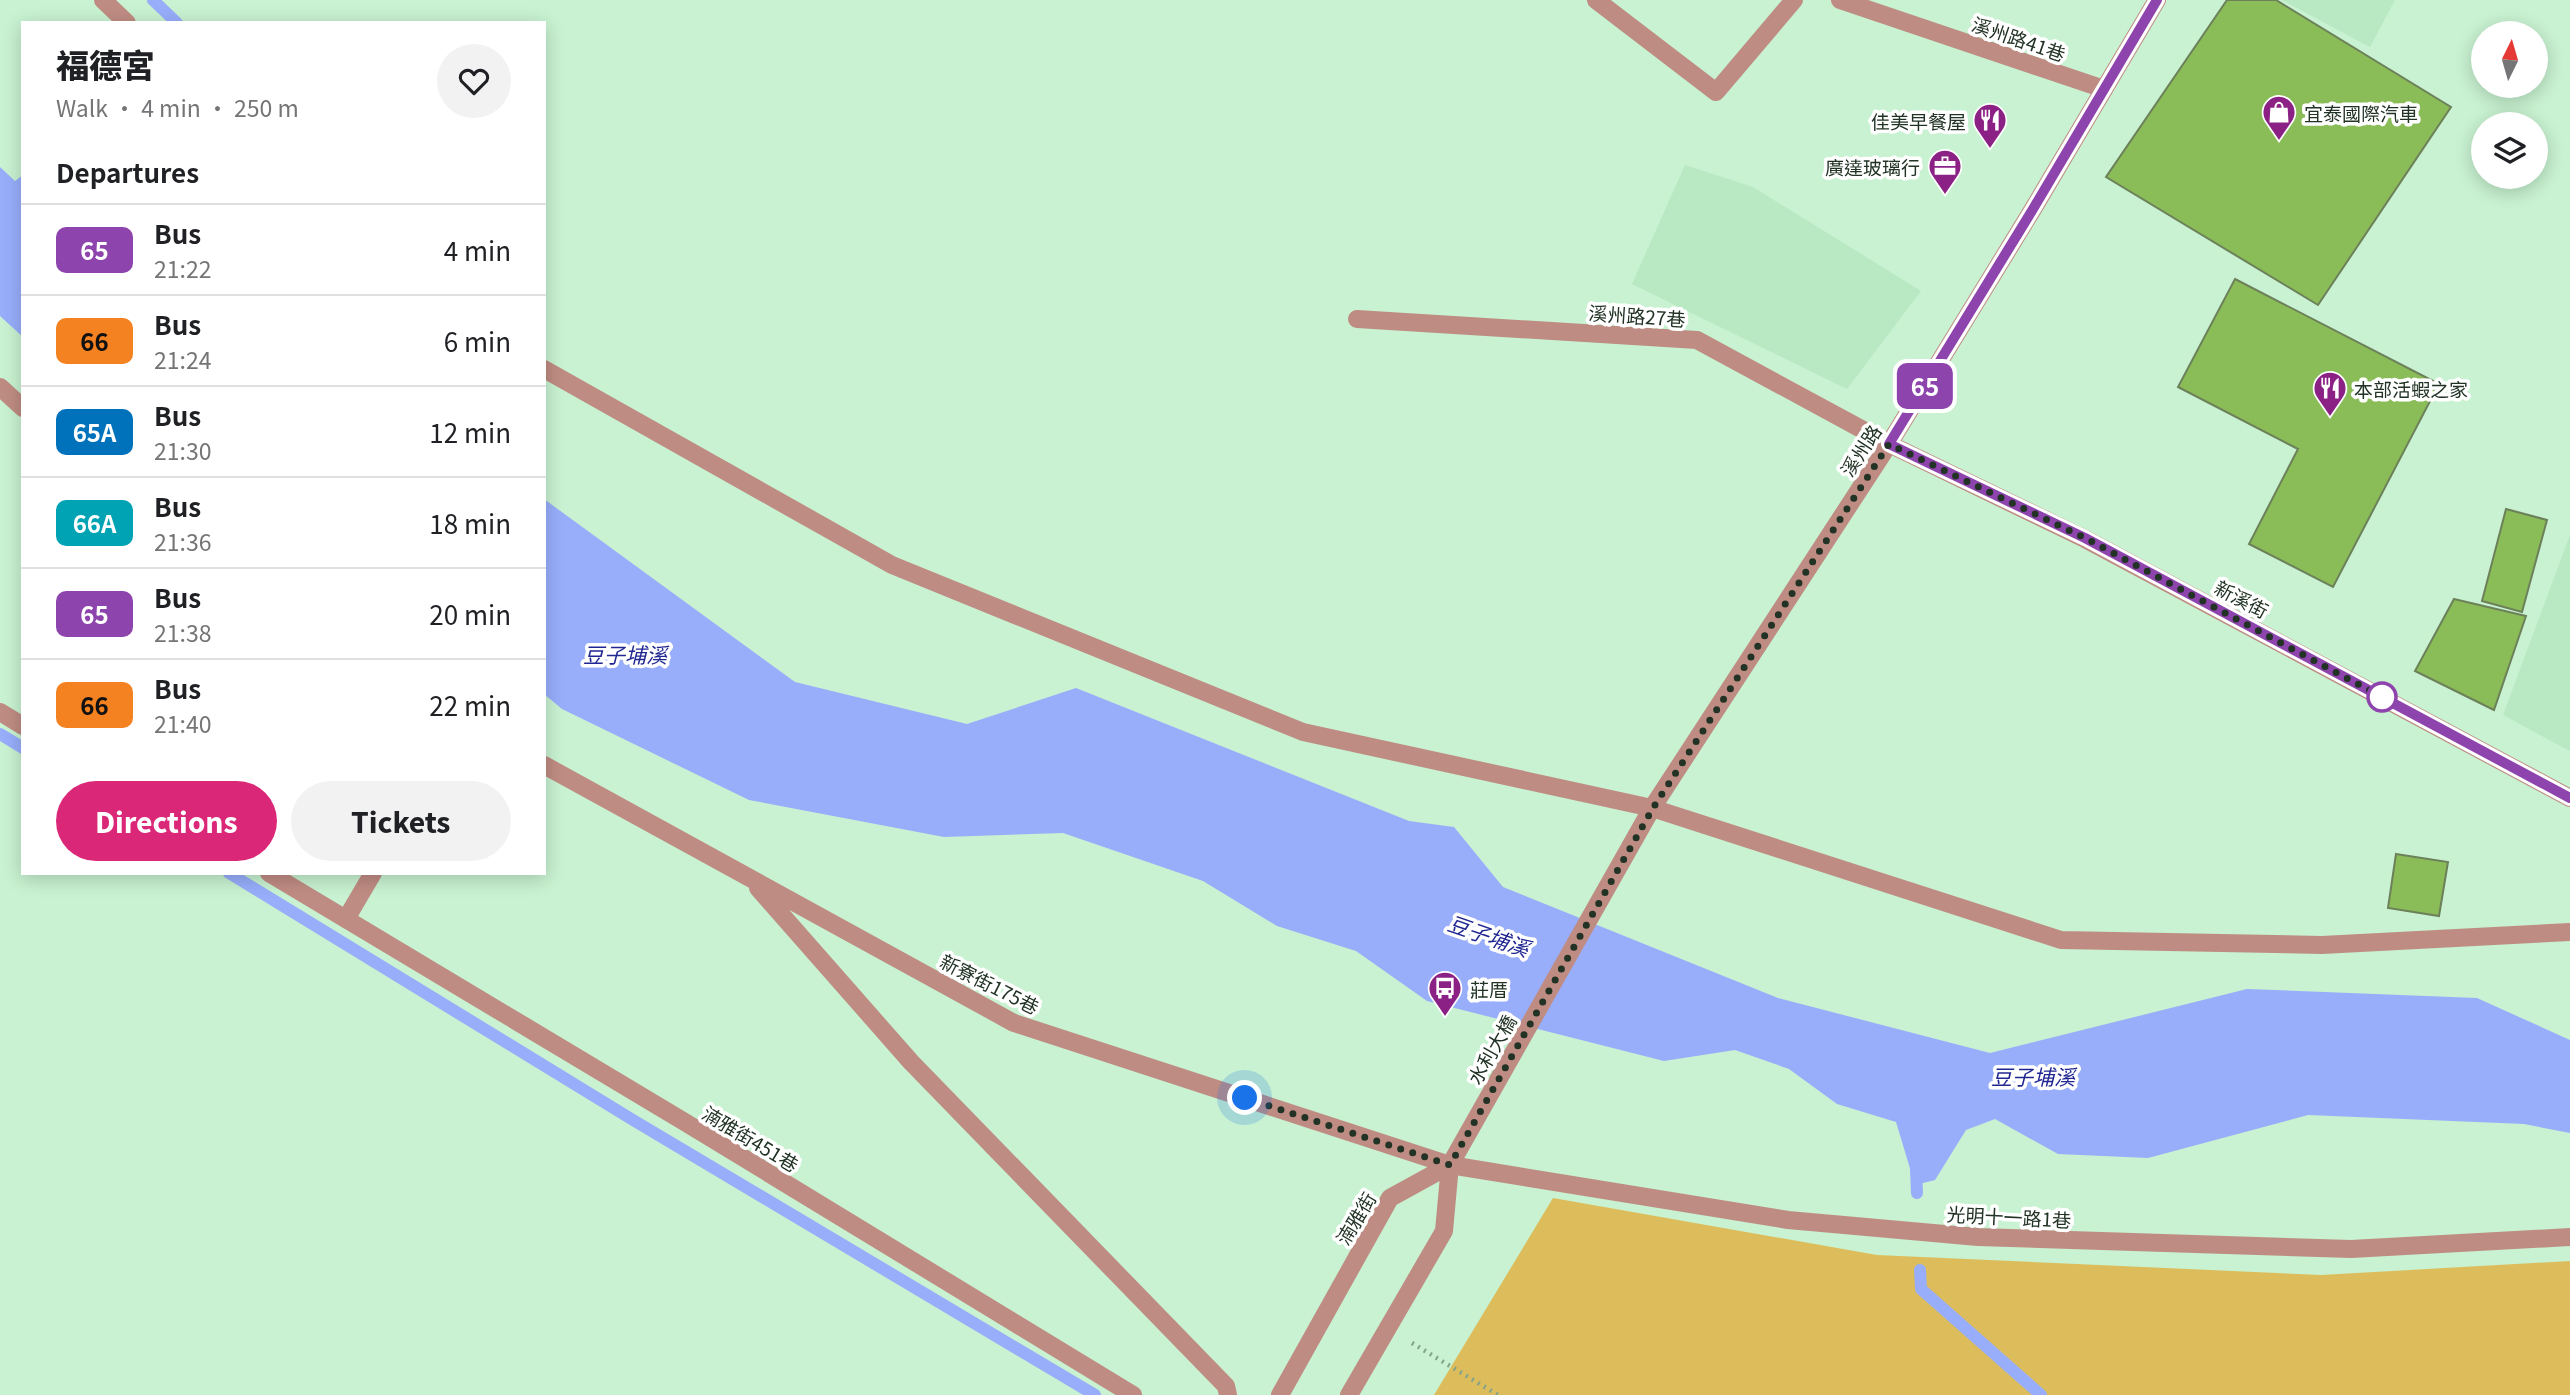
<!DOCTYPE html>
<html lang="en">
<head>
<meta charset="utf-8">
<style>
  body { margin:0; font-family:Georgia,"Noto Sans TC",serif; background:#f2f2f2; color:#202124; height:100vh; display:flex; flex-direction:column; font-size:26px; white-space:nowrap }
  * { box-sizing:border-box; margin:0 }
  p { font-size:23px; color:#757577 }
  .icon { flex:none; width:38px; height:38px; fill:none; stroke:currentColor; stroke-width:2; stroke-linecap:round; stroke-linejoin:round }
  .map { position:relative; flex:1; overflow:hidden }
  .sheet { position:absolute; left:21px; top:21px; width:525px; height:854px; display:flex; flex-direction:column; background:#fff; border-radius:0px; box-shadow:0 4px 18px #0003 }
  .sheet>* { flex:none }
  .badge { padding:0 14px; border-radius:10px; font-size:24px; line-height:46px }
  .needle { width:46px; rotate:5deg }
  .controls { position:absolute; left:2471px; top:21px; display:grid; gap:14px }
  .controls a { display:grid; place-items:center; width:77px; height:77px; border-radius:50%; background:#fff; box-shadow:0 4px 18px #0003; font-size:35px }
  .you { position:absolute; width:35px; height:35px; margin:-18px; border:5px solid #fff; border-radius:50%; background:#1a73e8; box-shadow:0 0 0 10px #1a73e833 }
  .map>.badge { position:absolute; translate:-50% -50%; box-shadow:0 0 0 4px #fff }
  h2 { padding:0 35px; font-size:26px; line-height:63px }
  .round { display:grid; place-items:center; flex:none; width:74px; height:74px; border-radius:37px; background:#f2f2f2 }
  .head { display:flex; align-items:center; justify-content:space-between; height:119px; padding:0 35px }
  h1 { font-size:33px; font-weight:800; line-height:52px }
  .button { display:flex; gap:14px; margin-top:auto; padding:14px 35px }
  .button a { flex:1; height:80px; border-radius:42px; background:#db2777; color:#fff; font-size:28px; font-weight:800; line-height:80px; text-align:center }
  .button a+a { background:#f2f2f2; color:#202124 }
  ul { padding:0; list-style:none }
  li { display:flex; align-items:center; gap:21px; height:91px; padding:0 35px; border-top:2px solid #e0e0e0 }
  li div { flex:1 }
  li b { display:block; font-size:26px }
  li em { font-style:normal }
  li .badge { min-width:77px; font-weight:700; text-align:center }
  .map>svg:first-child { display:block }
  .built { fill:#b8e9c3 }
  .green { fill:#ddbd5b }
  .water { fill:#98aefb }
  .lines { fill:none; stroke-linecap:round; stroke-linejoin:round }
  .stream { stroke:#98aefb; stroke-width:12 }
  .building { fill:#8abc58; stroke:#6c815a; stroke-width:2 }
  .path { stroke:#83a38a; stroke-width:4.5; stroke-dasharray:2 5; stroke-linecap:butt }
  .service { stroke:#bf8c83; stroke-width:18 }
  .minor { stroke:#bf8c83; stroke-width:18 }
  .tertiary { stroke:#bf8c83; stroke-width:18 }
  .line-casing { stroke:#fff; stroke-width:16 }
  .line { stroke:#8e44ad; stroke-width:10 }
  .walk { stroke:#223326; stroke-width:7; stroke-dasharray:0 12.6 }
  .stop-dot { fill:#fff; stroke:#8e44ad; stroke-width:3.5 }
  .labels { text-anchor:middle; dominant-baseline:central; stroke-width:7; stroke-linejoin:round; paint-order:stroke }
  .street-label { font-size:19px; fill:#223326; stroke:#fff }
  .poi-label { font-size:19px; fill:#223326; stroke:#fff; text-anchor:start }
  .water-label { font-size:21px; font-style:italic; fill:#212792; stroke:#fff }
</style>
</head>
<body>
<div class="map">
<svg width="2570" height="1395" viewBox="0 0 2570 1395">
  <rect width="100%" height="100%" fill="#c8f2d1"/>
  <g class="built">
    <polygon points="2282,0 2395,0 2370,47"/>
    <polygon points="1685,165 1753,187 1921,291 1847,389 1632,284"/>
    <polygon points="2570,535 2570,751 2503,715"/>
  </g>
  <polygon class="green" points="1553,1198 1877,1255 2321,1275 2570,1261 2570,1395 1434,1395"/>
  <g class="water">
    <polygon points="0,167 15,181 23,175 23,337 0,316"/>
    <polygon points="544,499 795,682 967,724 1076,688 1409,821 1454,827 1503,887 1778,998 1990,1053 2247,989 2477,998 2570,1040 2570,1133 2524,1124 2308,1115 2148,1158 2058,1154 1995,1119 1966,1130 1935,1180 1915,1185 1896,1122 1837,1104 1789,1069 1735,1050 1664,1061 1427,1001 1356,951 1277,926 1203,881 1063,833 944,837 749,800 562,709 544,694"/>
  </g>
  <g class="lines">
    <g class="stream">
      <polyline points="153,0 177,23"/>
      <polyline points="0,734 23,748"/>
      <polyline points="229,873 633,1120 1095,1395"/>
      <polyline points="1916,1169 1917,1193"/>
      <polyline points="1920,1270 1921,1289 2041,1395"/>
    </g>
  </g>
  <g class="building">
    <polygon points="2227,0 2276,0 2451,107 2318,305 2106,177"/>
    <polygon points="2235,279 2439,384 2333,587 2249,544 2298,449 2178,387"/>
    <polygon points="2506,509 2547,520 2522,612 2482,601"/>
    <polygon points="2454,599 2526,616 2494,710 2415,671"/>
    <polygon points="2396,854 2448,862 2439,916 2388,908"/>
  </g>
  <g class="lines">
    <polyline class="path" points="1412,1343 1498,1395"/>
    <g class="service">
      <polyline points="1596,0 1716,92 1794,0"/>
      <polyline points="1840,0 2104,89"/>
      <polyline points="1357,319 1697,340 1889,444"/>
      <polyline points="0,712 23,726"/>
      <polyline points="269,873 683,1121 1133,1395"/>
      <polyline points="346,919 373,873"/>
    </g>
    <g class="minor">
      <polyline points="103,0 127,23"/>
      <polyline points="544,369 892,565 1303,732 1652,808 2061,940 2322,945 2570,932"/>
      <polyline points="0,387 23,408"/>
      <polyline points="544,765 1014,1023 1450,1165 1788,1220 1978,1237 2351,1249 2570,1237"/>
      <polyline points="758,888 911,1062 1226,1386 1228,1395"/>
    </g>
    <g class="tertiary">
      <polyline points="1889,444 2085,539 2570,798"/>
      <polyline points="1280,1395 1390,1198 1450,1165"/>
      <polyline points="1349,1395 1444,1231 1450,1165 1652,808 1889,444 2033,209 2157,0"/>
    </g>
  </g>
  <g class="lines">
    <defs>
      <polyline id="line" points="2157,0 2033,209 1889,444 2085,538 2570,798"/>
    </defs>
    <use href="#line" class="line-casing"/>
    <use href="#line" class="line"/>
    <polyline class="walk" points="1245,1098 1450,1165 1653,808 1889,444 2085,538 2382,697"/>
  </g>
  <defs>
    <symbol id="shop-pin" viewBox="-11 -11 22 30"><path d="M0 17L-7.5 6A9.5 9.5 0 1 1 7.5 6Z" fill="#8c2185" stroke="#fff"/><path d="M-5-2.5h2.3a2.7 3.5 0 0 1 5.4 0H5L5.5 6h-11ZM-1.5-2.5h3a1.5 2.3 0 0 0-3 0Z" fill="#fff"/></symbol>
    <symbol id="restaurant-pin" viewBox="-11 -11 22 30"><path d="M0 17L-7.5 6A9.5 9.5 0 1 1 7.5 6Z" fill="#8c2185" stroke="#fff"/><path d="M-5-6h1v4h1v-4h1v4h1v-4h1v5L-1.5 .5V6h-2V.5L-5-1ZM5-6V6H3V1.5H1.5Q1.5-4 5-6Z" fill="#fff"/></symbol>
    <symbol id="office-pin" viewBox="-11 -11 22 30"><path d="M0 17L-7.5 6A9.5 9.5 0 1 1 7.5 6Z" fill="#8c2185" stroke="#fff"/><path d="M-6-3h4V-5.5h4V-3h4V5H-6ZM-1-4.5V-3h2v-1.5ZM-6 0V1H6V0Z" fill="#fff"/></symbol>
    <symbol id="bus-pin" viewBox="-11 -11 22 30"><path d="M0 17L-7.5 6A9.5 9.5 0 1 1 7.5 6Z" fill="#8c2185" stroke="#fff"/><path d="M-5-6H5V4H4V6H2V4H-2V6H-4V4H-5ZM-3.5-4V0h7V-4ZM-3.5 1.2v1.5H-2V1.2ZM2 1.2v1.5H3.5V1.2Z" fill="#fff"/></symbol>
  </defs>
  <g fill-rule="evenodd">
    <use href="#shop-pin" x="2260" y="93" width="38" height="52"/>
    <use href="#restaurant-pin" x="1971" y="101" width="38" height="52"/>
    <use href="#office-pin" x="1926" y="147" width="38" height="52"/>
    <use href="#restaurant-pin" x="2311" y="369" width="38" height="52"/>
    <use href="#bus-pin" x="1426" y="969" width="38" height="52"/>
  </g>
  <circle class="stop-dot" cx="2382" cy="697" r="14"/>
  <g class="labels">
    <g class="street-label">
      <text transform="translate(2019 38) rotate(19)">溪州路41巷</text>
      <text transform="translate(1637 315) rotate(4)">溪州路27巷</text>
      <text transform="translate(1860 450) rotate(-57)">溪州路</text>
      <text transform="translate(2242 598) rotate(28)">新溪街</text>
      <text transform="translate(990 983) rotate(27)">新寮街175巷</text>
      <text transform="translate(1491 1049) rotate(-60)">水利大橋</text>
      <text transform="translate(751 1138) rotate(31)">湳雅街451巷</text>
      <text transform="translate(2009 1216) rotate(3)">光明十一路1巷</text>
      <text transform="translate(1355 1218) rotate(-59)">湳雅街</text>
    </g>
    <g class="poi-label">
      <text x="2304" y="112">宜泰國際汽車</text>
      <text x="1966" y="120" text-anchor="end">佳美早餐屋</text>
      <text x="1920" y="166" text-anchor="end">廣達玻璃行</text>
      <text x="2354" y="388">本部活蝦之家</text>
      <text x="1470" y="988">莊厝</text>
    </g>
    <g class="water-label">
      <text x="625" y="654">豆子埔溪</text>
      <text transform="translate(1489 935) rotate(19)">豆子埔溪</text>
      <text x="2033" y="1076">豆子埔溪</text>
    </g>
  </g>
</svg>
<div class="controls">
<a><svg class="needle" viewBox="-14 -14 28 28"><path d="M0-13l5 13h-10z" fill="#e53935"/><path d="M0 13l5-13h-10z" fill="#757577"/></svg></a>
<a><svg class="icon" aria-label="layers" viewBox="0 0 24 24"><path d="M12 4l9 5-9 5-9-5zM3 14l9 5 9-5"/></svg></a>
</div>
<div class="you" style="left:1245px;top:1098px"></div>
<b class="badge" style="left:1925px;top:386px;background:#8e44ad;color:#fff">65</b>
<section class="sheet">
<div class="head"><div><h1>福德宮</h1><p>Walk · 4 min · 250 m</p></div><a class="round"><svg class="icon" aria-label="heart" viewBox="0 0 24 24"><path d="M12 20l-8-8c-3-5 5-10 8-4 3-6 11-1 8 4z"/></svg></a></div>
<h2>Departures</h2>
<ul>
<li><span class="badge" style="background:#8e44ad;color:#fff">65</span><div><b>Bus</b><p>21:22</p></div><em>4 min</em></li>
<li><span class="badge" style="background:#f58220;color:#111">66</span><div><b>Bus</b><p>21:24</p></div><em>6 min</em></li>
<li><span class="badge" style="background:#0072bc;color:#fff">65A</span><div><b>Bus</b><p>21:30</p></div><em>12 min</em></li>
<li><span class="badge" style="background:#00a3b4;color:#fff">66A</span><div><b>Bus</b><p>21:36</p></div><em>18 min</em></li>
<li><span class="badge" style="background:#8e44ad;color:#fff">65</span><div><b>Bus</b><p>21:38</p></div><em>20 min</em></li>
<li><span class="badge" style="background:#f58220;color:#111">66</span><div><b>Bus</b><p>21:40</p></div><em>22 min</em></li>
</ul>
<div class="button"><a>Directions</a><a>Tickets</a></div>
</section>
</div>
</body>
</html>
